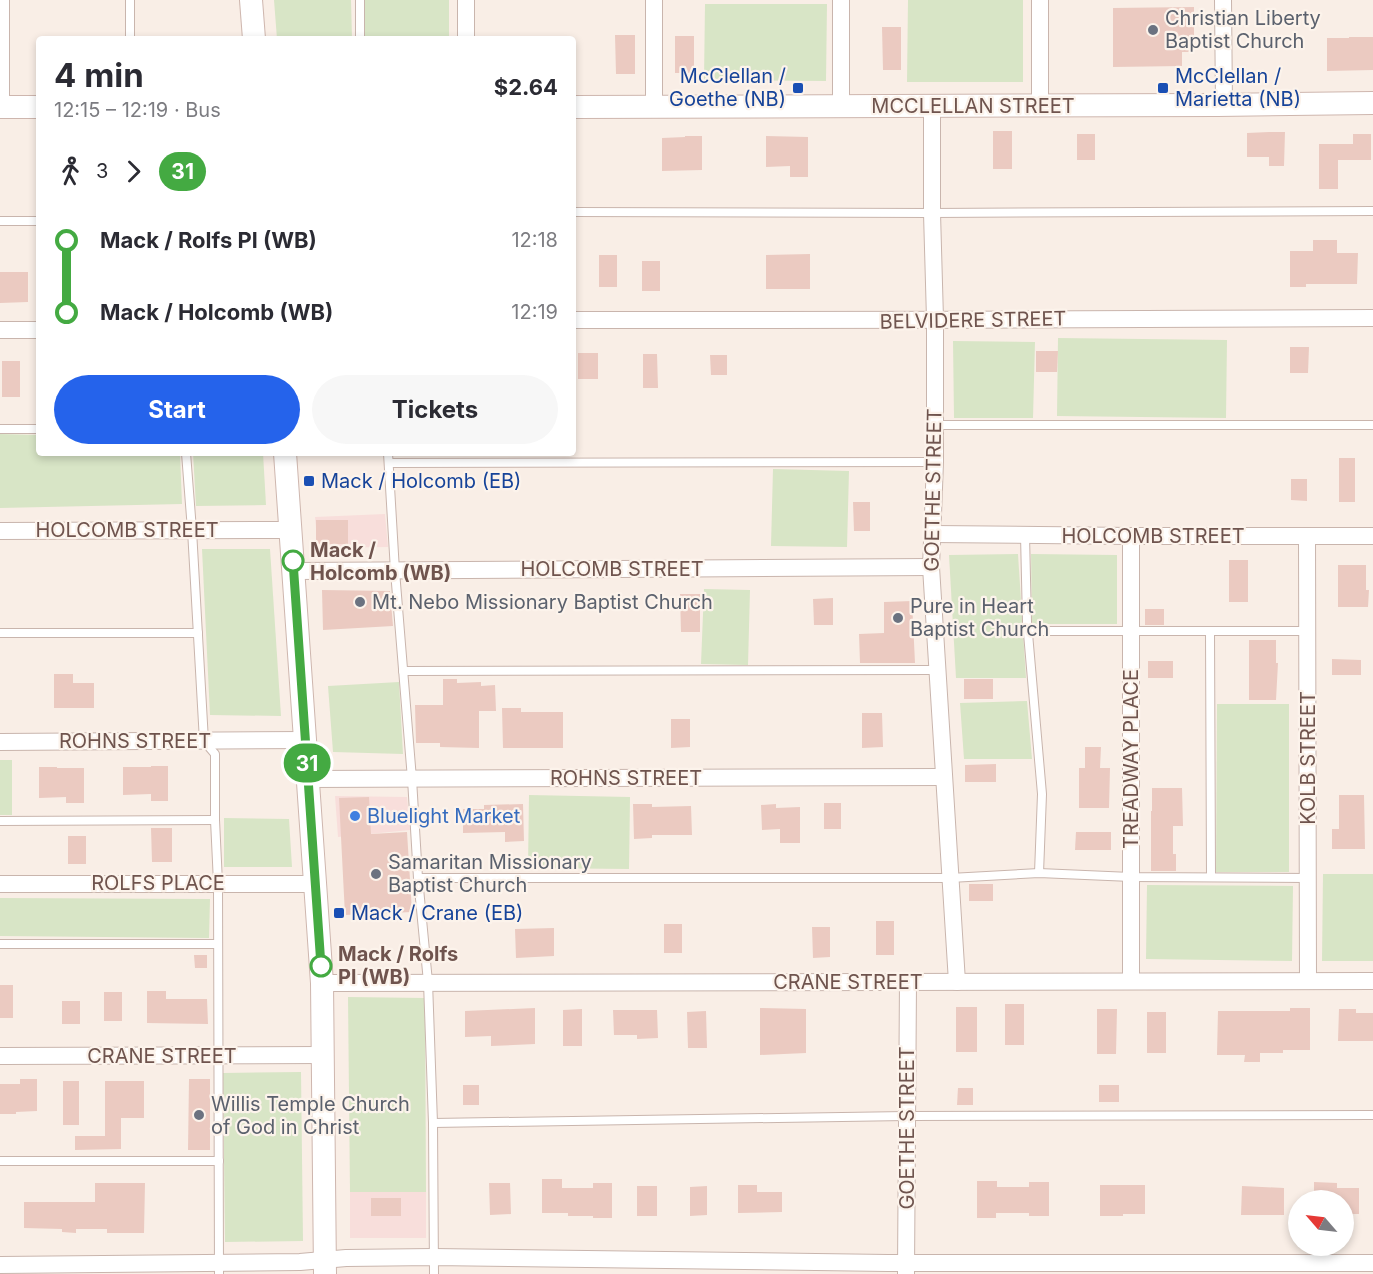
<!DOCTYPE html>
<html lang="en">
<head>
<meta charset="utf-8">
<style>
  body { margin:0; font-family:Inter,sans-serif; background:#f7f7f7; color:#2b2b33; height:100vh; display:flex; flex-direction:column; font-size:22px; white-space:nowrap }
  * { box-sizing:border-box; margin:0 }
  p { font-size:20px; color:#7c7c81 }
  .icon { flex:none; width:33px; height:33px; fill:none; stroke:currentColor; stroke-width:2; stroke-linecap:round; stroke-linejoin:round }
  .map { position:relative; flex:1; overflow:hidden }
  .details { position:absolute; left:36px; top:36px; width:540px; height:420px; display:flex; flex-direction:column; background:#fff; border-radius:6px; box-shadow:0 3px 9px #0003 }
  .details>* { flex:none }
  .badge { padding:0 12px; border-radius:20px; font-size:21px; line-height:39px }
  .needle { width:39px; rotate:298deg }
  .fabs { position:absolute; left:1288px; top:1190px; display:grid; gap:12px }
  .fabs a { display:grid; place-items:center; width:66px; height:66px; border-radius:50%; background:#fff; box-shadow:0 3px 9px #0003; font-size:30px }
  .map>.badge { position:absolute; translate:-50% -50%; box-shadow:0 0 0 3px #fff }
  .legs { display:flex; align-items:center; gap:9px; height:66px; padding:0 18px; font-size:20px }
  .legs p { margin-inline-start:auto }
  .summary { display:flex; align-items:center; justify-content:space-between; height:102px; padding:0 18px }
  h1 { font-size:33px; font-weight:700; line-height:45px }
  .cta { display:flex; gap:12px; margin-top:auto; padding:12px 18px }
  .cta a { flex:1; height:69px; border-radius:36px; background:#2563eb; color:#fff; font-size:24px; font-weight:700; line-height:69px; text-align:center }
  .cta a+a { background:#f7f7f7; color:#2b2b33 }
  ul { padding:0 18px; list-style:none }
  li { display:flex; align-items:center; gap:21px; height:72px; font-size:22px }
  li i { display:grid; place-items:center; width:9px; height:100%; margin:0 8px; background:currentColor }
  li i::after { content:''; width:15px; height:15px; margin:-8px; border:4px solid; border-radius:50%; background:#fff }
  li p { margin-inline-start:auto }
  li:first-child i { background:linear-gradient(#0000 50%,currentColor 0) }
  li:last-child i { background:linear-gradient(currentColor 50%,#0000 0) }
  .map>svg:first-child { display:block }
  .commercial { fill:#f8dedb }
  .green { fill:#d8e5c6 }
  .building { fill:#ebcac1 }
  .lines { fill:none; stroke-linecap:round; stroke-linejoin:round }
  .lane-casing { stroke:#c9b5ad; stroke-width:10 }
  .street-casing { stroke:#c9b5ad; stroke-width:18 }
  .secondary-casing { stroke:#ceb6ae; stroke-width:24 }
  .lane { stroke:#fff; stroke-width:8 }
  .street { stroke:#fff; stroke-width:16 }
  .secondary { stroke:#fff; stroke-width:22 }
  .line-1-casing { stroke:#fff; stroke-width:14 }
  .line-1 { stroke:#44aa42; stroke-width:9 }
  .worship-dot { fill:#6b7280; stroke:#fcf3eb; stroke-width:2 }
  .transit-dot { fill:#1a4fb4; stroke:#fcf3eb; stroke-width:2 }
  .stop-1-dot { fill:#fff; stroke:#44aa42; stroke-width:3 }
  .shop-dot { fill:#3f7fe0; stroke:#fcf3eb; stroke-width:2 }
  .labels { text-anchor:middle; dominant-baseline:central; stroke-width:4.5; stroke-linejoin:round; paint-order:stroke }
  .worship-label { font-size:20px; fill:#5b616d; stroke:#fcf3eb; text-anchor:start }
  .transit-label { font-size:20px; fill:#164399; stroke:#fcf3eb; text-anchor:start }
  .street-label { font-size:20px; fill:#6f544e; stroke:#fcf3eb }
  .stop-label { font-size:20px; font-weight:bold; fill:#6f544e; stroke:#fcf3eb; text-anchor:start }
  .shop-label { font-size:20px; fill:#366cbe; stroke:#fcf3eb; text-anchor:start }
</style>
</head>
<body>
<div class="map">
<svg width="1373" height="1274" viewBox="0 0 1373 1274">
  <rect width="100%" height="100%" fill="#f9eee6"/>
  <g class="commercial">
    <polygon points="385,514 388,547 318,548 315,517"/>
    <polygon points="335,796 407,797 410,830 338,837"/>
    <rect x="350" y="1192" width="76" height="46"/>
  </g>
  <g class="green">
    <polygon points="274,0 351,0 352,39 277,39"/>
    <polygon points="362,0 449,0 449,39 363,39"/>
    <polygon points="908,0 1023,0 1023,82 907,82"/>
    <polygon points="705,4 827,4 826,81 704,80"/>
    <polygon points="1058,338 1227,340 1226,418 1057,416"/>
    <polygon points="953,341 1035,342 1033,418 954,418"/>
    <polygon points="0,434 39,435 39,453 180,453 182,504 0,508"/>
    <polygon points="193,453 263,453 266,505 196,506"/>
    <polygon points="773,469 849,471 847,547 771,546"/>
    <polygon points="202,549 270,549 281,716 210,715"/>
    <polygon points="1018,554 1026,678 956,678 949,555"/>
    <polygon points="1031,554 1117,555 1117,624 1032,624"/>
    <polygon points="704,589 750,590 748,665 701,664"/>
    <polygon points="399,682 403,754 333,752 328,686"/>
    <polygon points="1027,701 1032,759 964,759 960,703"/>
    <polygon points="1217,704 1289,704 1289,872 1216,872"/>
    <rect x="0" y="760" width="12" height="55"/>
    <polygon points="529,795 630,797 629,869 528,868"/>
    <polygon points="224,818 289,819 292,867 224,867"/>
    <polygon points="1323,874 1373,874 1373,961 1322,961"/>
    <polygon points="1147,885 1293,886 1292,961 1146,959"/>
    <polygon points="0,898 210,899 209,938 0,936"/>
    <polygon points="348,997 425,998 426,1192 350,1192"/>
    <polygon points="301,1072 303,1241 225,1242 223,1073"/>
  </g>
  <g class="building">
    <polygon points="1194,7 1194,52 1182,52 1182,66 1113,67 1113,8"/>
    <polygon points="882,27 901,27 901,70 883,70"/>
    <polygon points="615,35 635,35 635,74 616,74"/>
    <rect x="675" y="36" width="19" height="37"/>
    <polygon points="1349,37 1373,37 1373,70 1327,71 1327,38 1349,38"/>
    <rect x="993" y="131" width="19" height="38"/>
    <polygon points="1269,132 1285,132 1284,166 1269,166 1269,157 1247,157 1247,133"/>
    <rect x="1077" y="134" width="18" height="26"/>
    <polygon points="1353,134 1371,134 1371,160 1338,160 1338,189 1319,189 1319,144 1353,144"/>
    <polygon points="685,136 702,136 702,170 662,171 662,138 685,137"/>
    <polygon points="766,136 808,137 808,177 790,177 790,166 766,167"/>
    <polygon points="1313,240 1337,240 1337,253 1358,253 1357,284 1306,284 1306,287 1290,287 1290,251 1313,251"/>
    <polygon points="810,254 810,289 766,289 766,255"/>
    <rect x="599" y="255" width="18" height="32"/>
    <rect x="642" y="261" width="18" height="30"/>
    <polygon points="0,272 28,272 28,302 0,303"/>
    <polygon points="1290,347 1309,347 1308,373 1290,373"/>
    <polygon points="1036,351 1058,351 1057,372 1036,372"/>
    <rect x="578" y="353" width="20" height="26"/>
    <polygon points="643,354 657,354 658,388 643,388"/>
    <polygon points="710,355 727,355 727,375 711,375"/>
    <rect x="2" y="361" width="18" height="36"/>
    <rect x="1339" y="458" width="16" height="44"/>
    <polygon points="1291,479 1307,479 1307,501 1291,500"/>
    <polygon points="853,502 870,502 870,531 854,531"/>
    <rect x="316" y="520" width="32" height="24"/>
    <rect x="1229" y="560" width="19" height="42"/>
    <polygon points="1338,565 1366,565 1366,590 1369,590 1368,607 1338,607"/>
    <polygon points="322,590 390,591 393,626 323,630"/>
    <polygon points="680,594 700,594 700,632 681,632"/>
    <polygon points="833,598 833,625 814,625 813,599"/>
    <polygon points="912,601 915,663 860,663 859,634 884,633 884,602"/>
    <rect x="1145" y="609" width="19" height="16"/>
    <polygon points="1249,640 1276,640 1276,663 1278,663 1276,700 1249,700"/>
    <polygon points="1332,659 1361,660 1361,675 1332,675"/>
    <rect x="1148" y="661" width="25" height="17"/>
    <polygon points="54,674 73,674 73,683 94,683 94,708 54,708"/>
    <polygon points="443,679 457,679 457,683 481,682 481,686 495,685 496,711 479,711 479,748 440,747 440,743 416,743 415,705 443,705"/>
    <rect x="964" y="679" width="29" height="20"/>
    <polygon points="502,708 521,708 521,712 563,712 563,748 503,748"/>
    <polygon points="862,713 882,713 883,747 862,748"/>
    <polygon points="671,719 690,719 690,747 671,748"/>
    <polygon points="1085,747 1101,747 1100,768 1110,768 1109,808 1079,808 1079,768 1085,768"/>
    <polygon points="996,764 996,782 965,782 965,765"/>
    <polygon points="151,766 168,766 168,801 151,801 151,794 123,795 123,767 151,767"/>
    <polygon points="39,767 57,767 57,768 84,768 84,803 66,803 66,797 39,798"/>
    <polygon points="1152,788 1182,788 1183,826 1173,826 1173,854 1176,854 1176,871 1151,871 1151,811 1152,811"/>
    <polygon points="1339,795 1364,795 1365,849 1332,849 1332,829 1339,829"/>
    <polygon points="369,797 371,834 407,832 412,912 345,915 339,798"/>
    <rect x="824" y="803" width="17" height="26"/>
    <polygon points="523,804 524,841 505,842 505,832 463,833 463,809 484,809 484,805"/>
    <polygon points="633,804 652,804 652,807 691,806 692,835 652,835 652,838 634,839"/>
    <polygon points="776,804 776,808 800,807 800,843 780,843 780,829 762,830 761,805"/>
    <polygon points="151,828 172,828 172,862 152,862"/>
    <polygon points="1076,832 1111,832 1111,850 1075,850"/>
    <rect x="68" y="836" width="18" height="28"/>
    <rect x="969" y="884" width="24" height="17"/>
    <rect x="876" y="921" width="18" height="34"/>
    <rect x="664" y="924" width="18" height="29"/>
    <polygon points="812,927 830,927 830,957 813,958"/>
    <polygon points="554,928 554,956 516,958 515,929"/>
    <polygon points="194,955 207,955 207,968 195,968"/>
    <rect x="0" y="985" width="13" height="33"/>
    <polygon points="147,991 166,991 166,999 207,999 208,1024 147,1023"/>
    <rect x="104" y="992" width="18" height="29"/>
    <rect x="62" y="1001" width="18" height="23"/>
    <rect x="1005" y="1004" width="19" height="41"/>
    <rect x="956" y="1007" width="21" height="45"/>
    <polygon points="535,1008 535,1044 491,1046 491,1036 465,1037 465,1011"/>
    <polygon points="760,1008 806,1009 806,1053 760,1055"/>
    <polygon points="1290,1008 1310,1008 1310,1050 1283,1050 1283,1053 1260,1053 1260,1062 1244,1062 1245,1055 1217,1055 1218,1011 1290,1011"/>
    <polygon points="582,1009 582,1046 563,1046 563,1010"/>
    <polygon points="1097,1009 1117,1009 1116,1054 1097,1054"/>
    <polygon points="1339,1009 1356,1009 1356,1013 1373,1013 1373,1041 1338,1041"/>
    <polygon points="613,1010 657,1010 658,1038 637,1039 637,1035 614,1035"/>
    <polygon points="706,1011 707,1048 688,1048 687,1012"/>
    <rect x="1147" y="1012" width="19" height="41"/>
    <polygon points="20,1079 37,1079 37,1111 16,1112 16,1114 0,1114 0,1084 20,1084"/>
    <polygon points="189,1079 210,1079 210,1150 188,1150"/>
    <rect x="63" y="1081" width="16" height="44"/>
    <polygon points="105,1081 144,1081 144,1118 121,1118 121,1149 75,1150 75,1136 105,1136"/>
    <rect x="463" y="1085" width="16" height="20"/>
    <rect x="1099" y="1085" width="20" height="17"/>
    <polygon points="958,1088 973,1088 973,1105 957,1105"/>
    <polygon points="542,1179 562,1179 562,1188 593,1188 593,1183 612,1183 612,1218 593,1218 593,1216 568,1216 568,1213 542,1213"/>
    <polygon points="977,1181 997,1181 997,1187 1029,1187 1029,1182 1049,1182 1049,1216 1029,1216 1029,1213 996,1213 996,1218 977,1218"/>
    <polygon points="1314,1182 1337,1183 1337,1188 1359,1188 1359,1214 1344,1214 1344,1200 1314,1200"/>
    <polygon points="95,1183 145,1183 144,1233 107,1233 107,1229 76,1229 76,1233 62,1232 62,1229 24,1228 24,1202 95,1202"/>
    <polygon points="489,1183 510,1183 511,1214 490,1215"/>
    <polygon points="738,1185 757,1185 757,1192 782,1192 782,1212 738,1213"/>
    <polygon points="1100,1185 1145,1185 1145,1214 1123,1214 1123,1216 1100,1216"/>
    <rect x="637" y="1186" width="20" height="30"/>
    <polygon points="707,1186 707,1215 690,1216 690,1187"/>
    <polygon points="1242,1186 1284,1188 1284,1215 1241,1215"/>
    <rect x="371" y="1198" width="30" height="18"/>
  </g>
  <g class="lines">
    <defs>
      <g id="lane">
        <polyline points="360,0 360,39"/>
        <polyline points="130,39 130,0"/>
        <polyline points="573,212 932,213 1373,211"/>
        <polyline points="0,221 39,221"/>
        <polyline points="935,425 1373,425"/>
        <polyline points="0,429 39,429"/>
        <polyline points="186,453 192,530 204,741 215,754 215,820 218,883 219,1274"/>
        <polyline points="388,453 395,571 412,779 418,878 428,982 433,1123 434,1274"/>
        <polyline points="389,463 935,462"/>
        <polyline points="1025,535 1027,622 1042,794 1039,873"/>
        <polyline points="1027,631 1307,631"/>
        <polyline points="1210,632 1211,877"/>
        <polyline points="0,633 198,633"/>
        <polyline points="403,671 937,670"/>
        <polyline points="0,821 215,820"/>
        <polyline points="418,878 950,878 1039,873 1131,877 1308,878"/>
        <polyline points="0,944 218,944"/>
        <polyline points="433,1123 906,1116 1373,1115"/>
        <polyline points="0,1161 219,1161"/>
      </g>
      <g id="street">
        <polyline points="466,0 466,39"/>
        <polyline points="654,0 654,107"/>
        <polyline points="841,0 841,106"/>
        <polyline points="1223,0 1224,105"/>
        <polyline points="1040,105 1040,0"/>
        <polyline points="932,106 932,213 935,319 935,462 931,567 957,982"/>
        <polyline points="1,107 1,0"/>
        <path d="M573 320C840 321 1106 319 1373 318"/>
        <polyline points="0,330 39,330"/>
        <polyline points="0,531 290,530"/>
        <polyline points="933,534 1131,536 1373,536"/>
        <polyline points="1131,536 1131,981"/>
        <polyline points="1307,536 1308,981"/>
        <polyline points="293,571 931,567"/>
        <polyline points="0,742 305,740"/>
        <polyline points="308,779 944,777"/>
        <polyline points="0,884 316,884"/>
        <polyline points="322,983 1373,981"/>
        <polyline points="0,1056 324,1055"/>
        <polyline points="0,1265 300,1262 346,1258 433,1257 888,1263 1373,1263"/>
        <polyline points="906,1273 908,981"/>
      </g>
      <g id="secondary">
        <polyline points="251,0 254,39"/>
        <polyline points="0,107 39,107"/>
        <polyline points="573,107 1217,105 1373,103"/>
        <polyline points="285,453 322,983 325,1274"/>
      </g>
    </defs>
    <use href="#lane" class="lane-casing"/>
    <use href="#street" class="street-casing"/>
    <use href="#secondary" class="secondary-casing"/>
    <use href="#lane" class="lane"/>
    <use href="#street" class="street"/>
    <use href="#secondary" class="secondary"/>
  </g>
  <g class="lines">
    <defs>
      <polyline id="line-1" points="293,561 321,966"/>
    </defs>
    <use href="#line-1" class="line-1-casing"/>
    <use href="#line-1" class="line-1"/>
  </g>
  <g class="worship-dot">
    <circle cx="1153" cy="30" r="6"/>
    <circle cx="360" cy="602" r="6"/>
    <circle cx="898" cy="618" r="6"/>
    <circle cx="376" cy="874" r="6"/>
    <circle cx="199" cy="1115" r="6"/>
  </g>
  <g class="transit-dot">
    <rect x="792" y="82" width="12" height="12" rx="3"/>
    <rect x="1157" y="82" width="12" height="12" rx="3"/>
    <rect x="303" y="475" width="12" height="12" rx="3"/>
    <rect x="333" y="907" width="12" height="12" rx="3"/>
  </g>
  <g class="stop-1-dot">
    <circle cx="293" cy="561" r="10"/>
    <circle cx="321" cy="966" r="10"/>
  </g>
  <circle class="shop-dot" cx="355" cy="816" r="6"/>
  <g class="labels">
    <g class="worship-label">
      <text x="1165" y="18">Christian Liberty<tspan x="1165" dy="23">Baptist Church</tspan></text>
      <text x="372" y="602">Mt. Nebo Missionary Baptist Church</text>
      <text x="910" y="606">Pure in Heart<tspan x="910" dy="23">Baptist Church</tspan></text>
      <text x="388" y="862">Samaritan Missionary<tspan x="388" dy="23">Baptist Church</tspan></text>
      <text x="211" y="1104">Willis Temple Church<tspan x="211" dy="23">of God in Christ</tspan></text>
    </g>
    <g class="transit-label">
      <text x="786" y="76" text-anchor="end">McClellan /<tspan x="786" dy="23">Goethe (NB)</tspan></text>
      <text x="1175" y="76">McClellan /<tspan x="1175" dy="23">Marietta (NB)</tspan></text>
      <text x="321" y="481">Mack / Holcomb (EB)</text>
      <text x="351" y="913">Mack / Crane (EB)</text>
    </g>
    <g class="street-label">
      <text x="973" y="106">MCCLELLAN STREET</text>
      <text transform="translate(973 320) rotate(-1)">BELVIDERE STREET</text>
      <text transform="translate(933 490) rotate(-89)">GOETHE STREET</text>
      <text x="127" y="530">HOLCOMB STREET</text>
      <text x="1153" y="536">HOLCOMB STREET</text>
      <text x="612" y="569">HOLCOMB STREET</text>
      <text x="135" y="741">ROHNS STREET</text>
      <text transform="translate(1308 758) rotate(-90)">KOLB STREET</text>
      <text transform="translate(1131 759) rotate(-90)">TREADWAY PLACE</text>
      <text x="626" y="778">ROHNS STREET</text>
      <text x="158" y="883">ROLFS PLACE</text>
      <text x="848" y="982">CRANE STREET</text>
      <text x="162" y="1056">CRANE STREET</text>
      <text transform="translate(907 1128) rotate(-90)">GOETHE STREET</text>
    </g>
    <g class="stop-label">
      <text x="310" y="550">Mack /<tspan x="310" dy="23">Holcomb (WB)</tspan></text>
      <text x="338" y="954">Mack / Rolfs<tspan x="338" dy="23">Pl (WB)</tspan></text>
    </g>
    <g class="shop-label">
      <text x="367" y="816">Bluelight Market</text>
    </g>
  </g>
</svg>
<div class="fabs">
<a><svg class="needle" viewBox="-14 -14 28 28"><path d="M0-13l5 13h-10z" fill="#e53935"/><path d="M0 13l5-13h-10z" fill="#7c7c81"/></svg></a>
</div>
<b class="badge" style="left:307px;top:763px;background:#44aa42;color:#fff">31</b>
<section class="details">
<div class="summary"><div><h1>4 min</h1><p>12:15 – 12:19 · Bus</p></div><b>$2.64</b></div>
<div class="legs"><svg class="icon" aria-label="walk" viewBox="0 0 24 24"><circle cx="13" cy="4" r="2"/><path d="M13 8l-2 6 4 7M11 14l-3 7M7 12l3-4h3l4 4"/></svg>3<svg class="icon" aria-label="forward" viewBox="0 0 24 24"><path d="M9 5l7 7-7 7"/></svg><b class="badge" style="background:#44aa42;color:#fff">31</b></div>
<ul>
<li><i style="color:#44aa42"></i><b>Mack / Rolfs Pl (WB)</b><p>12:18</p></li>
<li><i style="color:#44aa42"></i><b>Mack / Holcomb (WB)</b><p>12:19</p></li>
</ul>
<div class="cta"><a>Start</a><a>Tickets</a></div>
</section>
</div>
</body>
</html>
